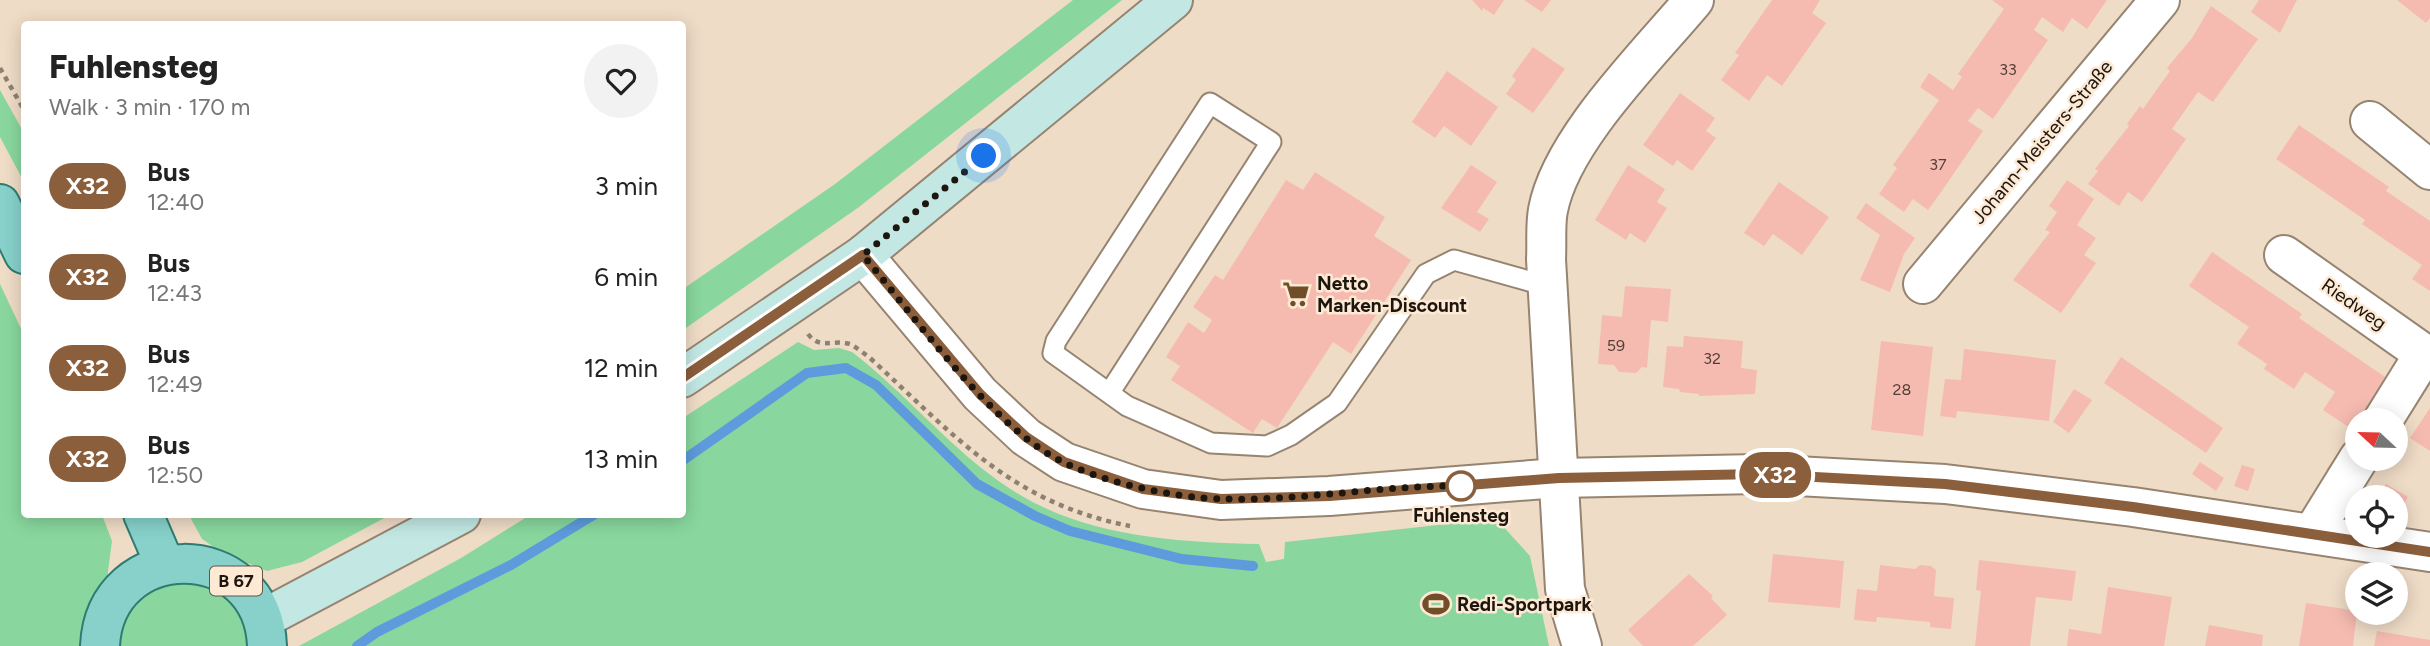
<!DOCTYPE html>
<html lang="en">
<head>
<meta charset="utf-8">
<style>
  body { margin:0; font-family:Figtree,sans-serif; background:#f2f2f2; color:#222; height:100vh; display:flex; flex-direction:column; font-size:26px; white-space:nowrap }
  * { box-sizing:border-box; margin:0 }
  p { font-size:23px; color:#767676 }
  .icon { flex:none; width:38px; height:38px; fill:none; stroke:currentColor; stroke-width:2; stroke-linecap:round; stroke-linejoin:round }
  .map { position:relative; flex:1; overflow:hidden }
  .panel { position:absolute; left:21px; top:21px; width:665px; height:497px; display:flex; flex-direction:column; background:#fff; border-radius:7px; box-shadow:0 4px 18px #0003 }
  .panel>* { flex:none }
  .badge { padding:0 14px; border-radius:23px; font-size:24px; line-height:46px }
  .needle { width:46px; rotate:292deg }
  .buttons { position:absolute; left:2345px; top:408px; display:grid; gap:14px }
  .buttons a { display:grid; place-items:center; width:63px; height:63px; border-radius:50%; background:#fff; box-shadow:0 4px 18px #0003; font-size:35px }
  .you { position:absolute; width:35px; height:35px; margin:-18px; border:5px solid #fff; border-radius:50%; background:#1a73e8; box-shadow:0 0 0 10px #1a73e833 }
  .map>.badge { position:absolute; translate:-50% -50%; box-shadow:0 0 0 4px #fff }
  .round { display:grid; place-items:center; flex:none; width:74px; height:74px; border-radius:37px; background:#f2f2f2 }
  .head { display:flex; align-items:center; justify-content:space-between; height:119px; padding:0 28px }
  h1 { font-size:33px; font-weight:800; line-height:52px }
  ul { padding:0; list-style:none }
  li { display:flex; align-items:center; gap:21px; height:91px; padding:0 28px }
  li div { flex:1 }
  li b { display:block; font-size:26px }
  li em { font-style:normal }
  li .badge { min-width:77px; font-weight:700; text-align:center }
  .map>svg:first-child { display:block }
  .green { fill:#89d79e }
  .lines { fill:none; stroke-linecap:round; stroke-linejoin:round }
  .stream { stroke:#5e9bdc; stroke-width:10 }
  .building { fill:#f5bbb1 }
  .service-casing { stroke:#968471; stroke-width:23 }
  .minor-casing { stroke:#968471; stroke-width:42 }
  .secondary-casing { stroke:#968471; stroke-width:42 }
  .primary-casing { stroke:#2e7c71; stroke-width:42 }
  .path { stroke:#8e8172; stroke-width:4.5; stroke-dasharray:5 5; stroke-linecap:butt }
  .service { stroke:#fff; stroke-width:19 }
  .minor { stroke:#fff; stroke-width:38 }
  .secondary { stroke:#c3e8e4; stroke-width:38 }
  .primary { stroke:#87d1ca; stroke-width:38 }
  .line-casing { stroke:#fff; stroke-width:16 }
  .line { stroke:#8b5e3c; stroke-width:10 }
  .walk { stroke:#1d160f; stroke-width:7; stroke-dasharray:0 12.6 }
  .stop-dot { fill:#fff; stroke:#8b5e3c; stroke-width:3.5 }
  .labels { text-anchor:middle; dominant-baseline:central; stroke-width:5; stroke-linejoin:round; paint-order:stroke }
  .number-label { font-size:16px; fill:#533f38 }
  .shield { fill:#fde9d4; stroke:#60554a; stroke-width:2 }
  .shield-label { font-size:18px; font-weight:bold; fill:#1d160f }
  .street-label { font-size:19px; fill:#1d160f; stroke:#fde9d4 }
  .poi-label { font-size:19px; font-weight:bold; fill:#1d160f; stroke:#fde9d4; text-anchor:start }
  .stop-label { font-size:19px; font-weight:bold; fill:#1d160f; stroke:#fde9d4 }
</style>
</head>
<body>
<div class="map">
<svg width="2430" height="646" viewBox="0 0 2430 646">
  <rect width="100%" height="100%" fill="#efdcc7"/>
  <g class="green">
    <polygon points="1073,0 1122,0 859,207 683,330 683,289 835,184"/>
    <polygon points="0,90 24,133 24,182 0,137"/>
    <polygon points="0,284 24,335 24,514 102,515 112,541 107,579 90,604 79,646 0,646"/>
    <path d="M798 342 814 350 839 348 852 352C907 394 951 450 1009 488 1083 537 1174 542 1259 544L1266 562 1284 559 1285 542 1474 521 1500 523 1530 556 1549 646H299L461 558 530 515 682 514 683 418Z"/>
    <polygon points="189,515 390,515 302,562 267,571 221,552 202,539"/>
    <path d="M187 581C228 589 240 606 248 646H118C125 603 144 585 187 581Z"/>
  </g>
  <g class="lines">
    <g class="stream">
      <polyline points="682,461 807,373 846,368 876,385 977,484 1035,516 1070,531 1182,559 1253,566"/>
      <polyline points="357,646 377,632 511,565 595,514"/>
    </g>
  </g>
  <g class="building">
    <polygon points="1472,0 1504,0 1494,15 1483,8 1482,11"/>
    <polygon points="1524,0 1551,0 1542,12"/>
    <polygon points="1772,0 1820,0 1812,13 1826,23 1782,86 1767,75 1749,101 1721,80 1739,55 1735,53"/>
    <polygon points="1992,0 2107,0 2087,29 2072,18 2063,32 2042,17 2034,30 2048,40 1993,119 1978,108 1968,121 1983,131 1939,195 1928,210 1913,199 1904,212 1879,194 1897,168 1893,165 1939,100 1920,87 1929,73 1953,90 1962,77 1958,74 2004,9"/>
    <polygon points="2259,0 2297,0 2280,33 2251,12"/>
    <polygon points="2397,0 2430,0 2430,18 2426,23"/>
    <polygon points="2211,6 2258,39 2213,102 2198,92 2172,129 2186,139 2142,202 2128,192 2119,206 2088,184 2098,171 2095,169 2129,126 2127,124 2140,106 2143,109 2170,71 2167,68 2192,38"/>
    <polygon points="1533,47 1565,69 1533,113 1506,94 1516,80 1512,76"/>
    <polygon points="1447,71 1498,107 1471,146 1444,126 1435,138 1412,122"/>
    <polygon points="1680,93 1715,118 1706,131 1716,138 1692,171 1677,160 1673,166 1643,145"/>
    <polygon points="2299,125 2389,187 2386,191 2430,221 2430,291 2412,279 2422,265 2362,224 2365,220 2276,159"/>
    <polygon points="1471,165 1497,182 1477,212 1489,219 1480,232 1441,208"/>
    <polygon points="1628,165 1665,189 1657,202 1667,208 1645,243 1630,233 1626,240 1595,220"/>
    <polygon points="1315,172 1385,217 1374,236 1411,260 1351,354 1333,342 1277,428 1262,419 1253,433 1171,380 1180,366 1166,357 1188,322 1204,333 1212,320 1193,307 1215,275 1223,280 1286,180 1303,190"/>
    <polygon points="2067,180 2094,199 2077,225 2096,238 2084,255 2096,263 2061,313 2013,280 2050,232 2045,230 2057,212 2049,206"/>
    <polygon points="1779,182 1829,217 1802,255 1773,234 1764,246 1744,233"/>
    <polygon points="1866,203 1915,238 1904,254 1890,292 1860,280 1880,235 1856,218"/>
    <polygon points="2212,252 2302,314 2299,318 2388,379 2353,430 2323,410 2335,392 2305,372 2294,389 2264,369 2267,364 2237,344 2249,327 2189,286"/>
    <polygon points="1625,286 1671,289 1668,322 1651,320 1647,368 1642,367 1636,373 1619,372 1614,365 1598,364 1602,315 1622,317"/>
    <polygon points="1684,336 1743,341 1741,368 1757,370 1755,394 1699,396 1699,394 1680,392 1679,389 1663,387 1667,346 1683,347"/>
    <polygon points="1881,341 1933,347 1923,436 1871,430"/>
    <polygon points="1964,349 2056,360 2049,421 1957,411 1956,418 1940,416 1945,379 1961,380"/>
    <polygon points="2121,357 2223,428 2206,453 2104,383"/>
    <polygon points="2074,389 2092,400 2069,433 2053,422"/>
    <polygon points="2430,408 2430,451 2410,438"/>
    <polygon points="2341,448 2350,455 2334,476 2326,470"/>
    <polygon points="2200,462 2224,478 2216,491 2192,474"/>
    <polygon points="2242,465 2255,469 2248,491 2234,486"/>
    <polygon points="2386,484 2408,497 2398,514 2396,497 2377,497"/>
    <polygon points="1773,554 1844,561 1840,608 1768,602"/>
    <polygon points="1979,560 2076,571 2072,601 2036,597 2030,646 1975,646 1981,591 1976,590"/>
    <polygon points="1880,565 1915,569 1920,565 1931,566 1936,570 1934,596 1954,598 1951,629 1930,627 1930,622 1877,617 1876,622 1854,620 1857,589 1877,591"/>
    <polygon points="1689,574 1713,596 1711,598 1727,615 1693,646 1643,646 1628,630"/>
    <polygon points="2108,587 2172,597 2164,646 2067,646 2069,629 2101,634"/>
    <polygon points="2306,603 2357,611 2353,646 2299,646"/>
    <polygon points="2209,625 2263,635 2262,646 2205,646"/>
    <polygon points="2377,631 2430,640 2430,646 2374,646"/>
  </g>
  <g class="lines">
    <defs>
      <polyline id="service" points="1110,392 1271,142 1210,103 1056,341 1053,353 1127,406 1211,443 1267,446 1291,435 1337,403 1426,274 1454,260 1547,286"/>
      <g id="minor">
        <polyline points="2370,121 2430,170"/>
        <polyline points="863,255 980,394 1026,437 1064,462 1143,489 1221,500 1329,496 1558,478 1758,474 1945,484 2133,507 2430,552"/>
        <polyline points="2284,255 2430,358"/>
        <polyline points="1923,284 2160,0"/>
        <polyline points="2383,420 2424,354"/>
        <polyline points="2312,534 2359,458"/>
        <path d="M1582 646 1565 589 1546 259C1547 243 1545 225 1548 210 1561 140 1648 55 1694 0"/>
      </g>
      <g id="secondary">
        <polyline points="682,378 863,255 1173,0"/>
        <polyline points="263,619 461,514"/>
      </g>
      <g id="primary">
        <polyline points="0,204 24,254"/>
        <polyline points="143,514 165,565"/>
        <path d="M100 646C105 537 263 536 267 646"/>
      </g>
    </defs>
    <use href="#service" class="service-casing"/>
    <use href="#minor" class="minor-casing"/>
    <use href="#secondary" class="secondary-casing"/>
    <use href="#primary" class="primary-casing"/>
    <g class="path">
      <polyline points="0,68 24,110"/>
      <path d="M808 334C820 350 833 339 850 344 856 347 863 353 869 357 954 435 1011 503 1130 526"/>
    </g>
    <use href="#service" class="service"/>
    <use href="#minor" class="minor"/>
    <use href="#secondary" class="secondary"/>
    <use href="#primary" class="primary"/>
  </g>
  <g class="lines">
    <defs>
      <polyline id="line" points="682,378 863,255 980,394 1026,437 1064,462 1143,489 1221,499 1329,496 1559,478 1758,474 1945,484 2133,507 2430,552"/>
    </defs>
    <use href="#line" class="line-casing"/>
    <use href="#line" class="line"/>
    <path class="walk" d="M984 156 863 255C913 315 984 415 1050 455 1093 481 1174 498 1223 499 1303 501 1382 485 1461 486"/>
  </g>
  <defs>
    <symbol id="supermarket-bare" viewBox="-9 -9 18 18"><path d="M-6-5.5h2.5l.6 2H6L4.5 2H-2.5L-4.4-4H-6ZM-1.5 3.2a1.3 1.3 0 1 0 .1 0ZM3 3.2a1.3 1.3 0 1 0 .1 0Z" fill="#714e27" stroke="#fde9d4" stroke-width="2.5" paint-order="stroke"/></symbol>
    <symbol id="stadium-bare" viewBox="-9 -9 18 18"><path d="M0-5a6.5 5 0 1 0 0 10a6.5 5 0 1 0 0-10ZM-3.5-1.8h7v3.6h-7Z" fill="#714e27" stroke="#fde9d4" stroke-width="2.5" paint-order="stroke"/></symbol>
  </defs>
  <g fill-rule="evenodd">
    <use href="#supermarket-bare" x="1277" y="275" width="38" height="38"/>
    <use href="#stadium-bare" x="1417" y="585" width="38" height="38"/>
  </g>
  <circle class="stop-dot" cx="1461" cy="486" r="14"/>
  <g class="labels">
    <g class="number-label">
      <text x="2008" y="69">33</text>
      <text x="1938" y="164">37</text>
      <text x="1616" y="345">59</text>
      <text x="1712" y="358">32</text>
      <text x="1902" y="389">28</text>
    </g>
    <rect class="shield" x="210" y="566.5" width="52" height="29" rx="5"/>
    <g class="shield-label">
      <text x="236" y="581">B 67</text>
    </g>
    <g class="street-label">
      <text transform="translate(2042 142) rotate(-50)">Johann-Meisters-Straße</text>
      <text transform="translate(2354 304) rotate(35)">Riedweg</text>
    </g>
    <g class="poi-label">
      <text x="1317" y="283">Netto<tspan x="1317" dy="22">Marken-Discount</tspan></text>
      <text x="1457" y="604">Redi-Sportpark</text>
    </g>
    <g class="stop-label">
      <text x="1461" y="515">Fuhlensteg</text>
    </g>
  </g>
</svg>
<div class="buttons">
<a><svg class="needle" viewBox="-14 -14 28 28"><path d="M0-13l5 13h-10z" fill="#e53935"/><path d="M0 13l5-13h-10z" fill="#767676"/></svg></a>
<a><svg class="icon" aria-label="locate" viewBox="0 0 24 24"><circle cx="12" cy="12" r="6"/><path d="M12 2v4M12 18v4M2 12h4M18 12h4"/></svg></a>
<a><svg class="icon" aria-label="layers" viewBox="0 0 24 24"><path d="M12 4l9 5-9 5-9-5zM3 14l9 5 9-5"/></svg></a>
</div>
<div class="you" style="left:984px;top:156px"></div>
<b class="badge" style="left:1775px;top:475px;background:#8b5e3c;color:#fff">X32</b>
<section class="panel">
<div class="head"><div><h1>Fuhlensteg</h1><p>Walk · 3 min · 170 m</p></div><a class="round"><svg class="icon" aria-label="heart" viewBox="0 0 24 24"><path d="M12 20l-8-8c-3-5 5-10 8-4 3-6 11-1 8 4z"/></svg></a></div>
<ul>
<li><span class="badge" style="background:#8b5e3c;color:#fff">X32</span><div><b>Bus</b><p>12:40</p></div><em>3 min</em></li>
<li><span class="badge" style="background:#8b5e3c;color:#fff">X32</span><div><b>Bus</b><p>12:43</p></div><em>6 min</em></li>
<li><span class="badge" style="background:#8b5e3c;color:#fff">X32</span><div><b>Bus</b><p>12:49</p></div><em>12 min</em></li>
<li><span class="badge" style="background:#8b5e3c;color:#fff">X32</span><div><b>Bus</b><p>12:50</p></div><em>13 min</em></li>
</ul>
</section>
</div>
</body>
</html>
